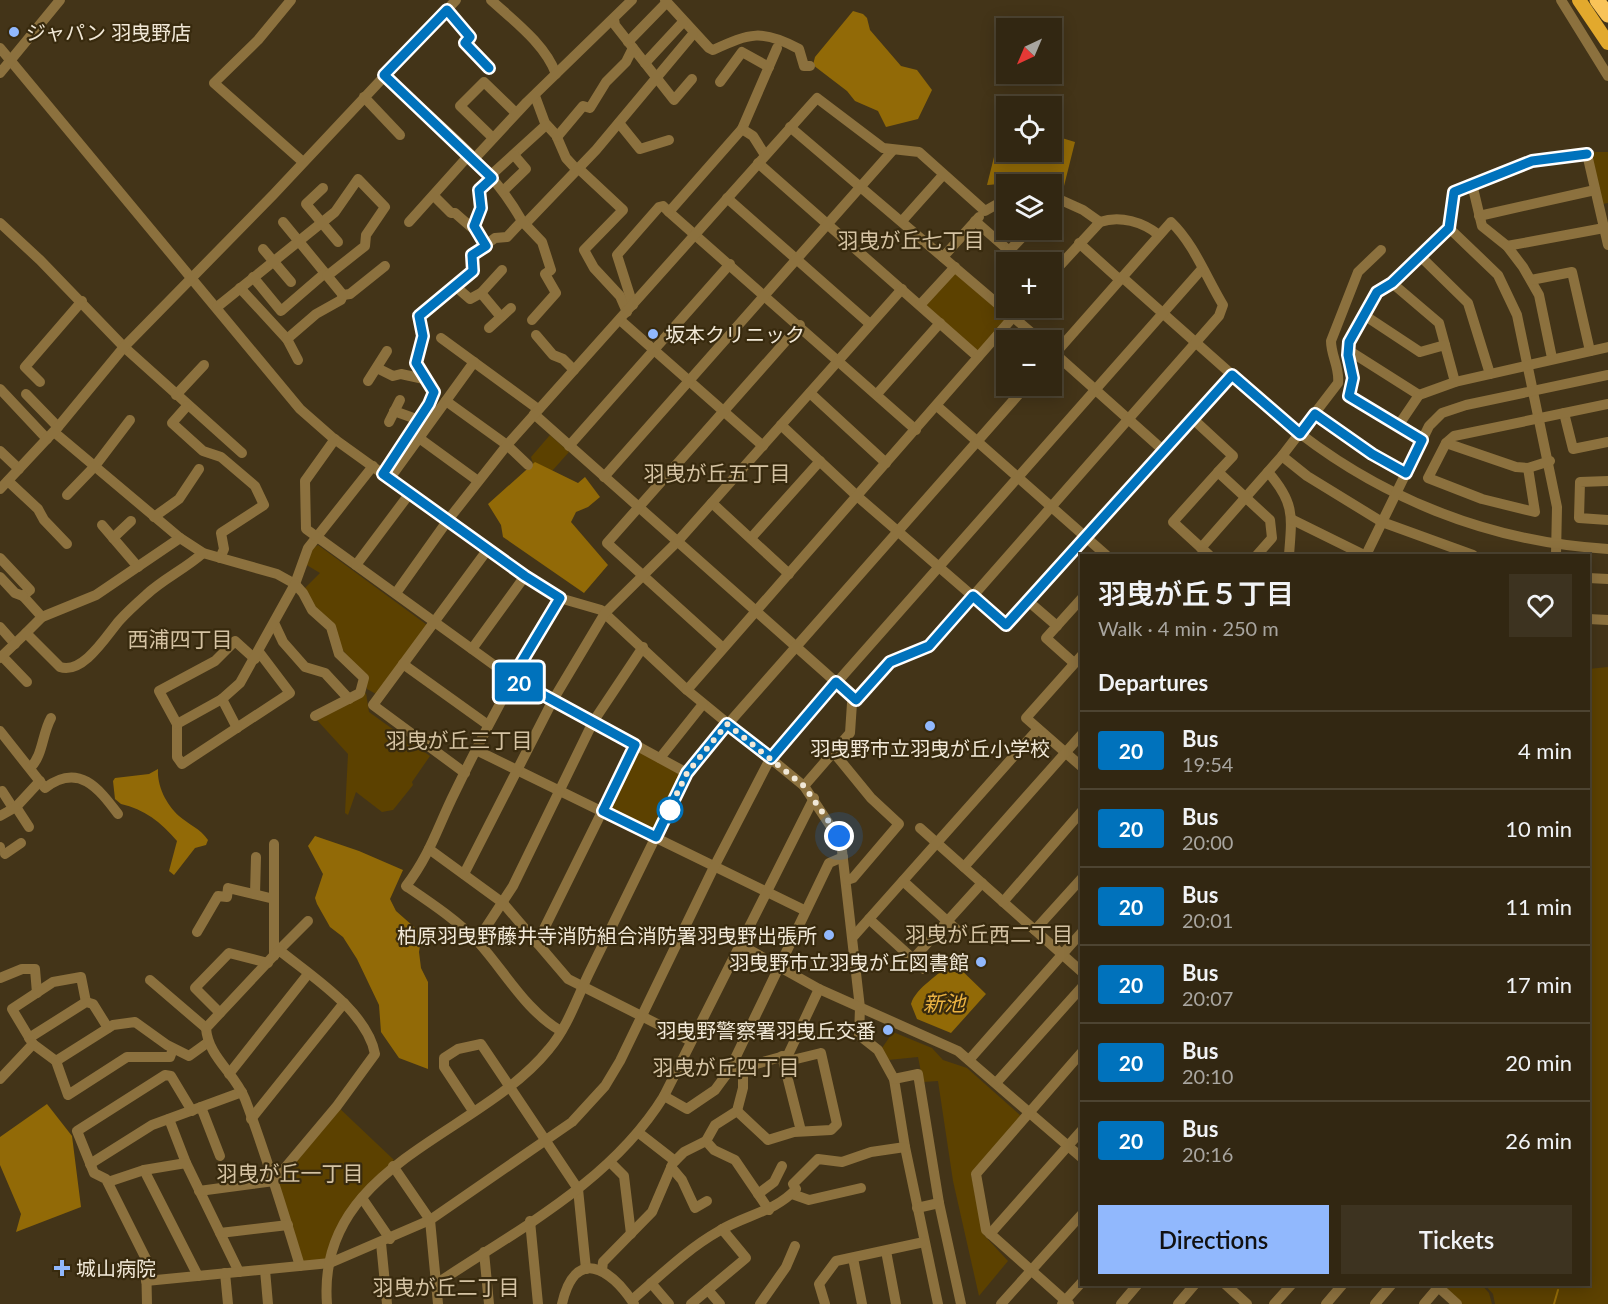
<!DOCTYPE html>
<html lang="en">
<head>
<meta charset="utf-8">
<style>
  body { margin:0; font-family:Lato,"Noto Sans JP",sans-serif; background:#3d3320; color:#f1f3f6; height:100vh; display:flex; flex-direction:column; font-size:22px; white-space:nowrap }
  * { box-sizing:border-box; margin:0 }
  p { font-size:20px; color:#a8a59f }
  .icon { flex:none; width:33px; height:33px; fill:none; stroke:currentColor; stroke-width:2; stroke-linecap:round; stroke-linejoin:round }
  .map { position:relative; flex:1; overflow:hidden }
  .details { position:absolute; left:1080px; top:554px; width:510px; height:732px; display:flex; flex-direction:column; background:#322712; border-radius:0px; box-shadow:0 3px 15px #0003,0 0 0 2px #4d4432 }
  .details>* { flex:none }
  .badge { padding:0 12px; border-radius:4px; font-size:21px; line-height:39px }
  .needle { width:39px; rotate:224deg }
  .fabs { position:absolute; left:996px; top:18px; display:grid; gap:12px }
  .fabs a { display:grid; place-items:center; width:66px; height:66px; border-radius:0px; background:#322712; box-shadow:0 3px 15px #0003,0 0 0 2px #4d4432; font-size:30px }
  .you { position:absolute; width:30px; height:30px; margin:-15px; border:4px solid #fff; border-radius:50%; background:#1a73e8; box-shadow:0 0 0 9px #1a73e833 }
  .map>.badge { position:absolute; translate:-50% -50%; box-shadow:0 0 0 3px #fff }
  h2 { padding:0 18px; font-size:22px; line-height:54px }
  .round { display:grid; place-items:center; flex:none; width:63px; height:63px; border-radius:0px; background:#3d3320 }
  .head { display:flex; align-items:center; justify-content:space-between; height:102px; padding:0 18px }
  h1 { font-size:28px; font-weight:600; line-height:45px }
  .primary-button { display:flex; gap:12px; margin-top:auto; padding:12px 18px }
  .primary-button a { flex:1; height:69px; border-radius:0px; background:#91b8fd; color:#111; font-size:24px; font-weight:600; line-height:69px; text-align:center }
  .primary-button a+a { background:#3d3320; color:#f1f3f6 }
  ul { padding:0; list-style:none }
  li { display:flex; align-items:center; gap:18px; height:78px; padding:0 18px; border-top:2px solid #4d4432 }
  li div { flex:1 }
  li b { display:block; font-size:22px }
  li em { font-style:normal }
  li .badge { min-width:66px; font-weight:700; text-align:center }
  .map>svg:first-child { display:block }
  .green { fill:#5c4100 }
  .water { fill:#926a07 }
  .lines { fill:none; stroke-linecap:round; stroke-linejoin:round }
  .stream { stroke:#926a07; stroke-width:2 }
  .minor { stroke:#8c713e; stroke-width:10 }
  .major { stroke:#e2a92d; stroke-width:14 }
  .highway { stroke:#f9c358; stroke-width:15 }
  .line-casing { stroke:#fff; stroke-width:14 }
  .line { stroke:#0072bc; stroke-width:9 }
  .walk { stroke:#f1e8d7; stroke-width:6; stroke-dasharray:0 10.8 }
  .poi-dot { fill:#91b8fd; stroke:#382a0e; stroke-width:2 }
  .stop-dot { fill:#fff; stroke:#0072bc; stroke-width:3 }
  .labels { text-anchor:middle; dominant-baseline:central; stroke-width:4.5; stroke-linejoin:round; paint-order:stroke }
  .poi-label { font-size:20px; fill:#f1e8d7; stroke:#382a0e; text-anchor:start }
  .neighbourhood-label { font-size:21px; fill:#d5c3a3; stroke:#382a0e }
  .water-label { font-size:21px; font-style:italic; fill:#ecb443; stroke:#382a0e }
</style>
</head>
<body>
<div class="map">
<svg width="1608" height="1304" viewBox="0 0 1608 1304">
  <rect width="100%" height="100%" fill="#433418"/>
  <g class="green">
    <polygon points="1591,152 1608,152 1608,203 1603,204"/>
    <polygon points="955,270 1012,318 978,357 923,305"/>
    <polygon points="550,435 569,452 552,471 533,464 531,457"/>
    <path d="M318 545 427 625 376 694 367 689V676C340 650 320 623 304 589L320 573 305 564 312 549Z"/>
    <polygon points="1608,667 1608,1304 1495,1304 1493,1294 1484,1284 1588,1284 1588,669"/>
    <polygon points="366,693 369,712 430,756 412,782 413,785 393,810 382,812 356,792 348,815 345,813 348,754 316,719"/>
    <polygon points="636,749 683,775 654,833 606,810"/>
    <polygon points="893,1032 932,1048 943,1060 967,1068 1021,1116 971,1174 983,1234 1008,1261 979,1296 953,1181 938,1081 923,1082 918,1057 888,1060 882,1048"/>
    <polygon points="337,1106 394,1160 368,1185 328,1262 302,1264 277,1182"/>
    <polygon points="1445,1284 1481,1284 1489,1293 1492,1304 1461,1304 1446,1290"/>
  </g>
  <g class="water">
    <polygon points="853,11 863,14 867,18 870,30 901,66 917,70 932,90 918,119 886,127 878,111 855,101 847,91 813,65 815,57"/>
    <path d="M1002 125H1006V152H1052V135L1075 142 1063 190C1036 163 1016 184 987 185Z"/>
    <polygon points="535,462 578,483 585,477 600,497 588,507 576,512 571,522 608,565 584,593 503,537 501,525 488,504"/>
    <path d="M158 769C157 786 166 804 179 816 189 825 200 828 208 840L206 845 195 848 174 875 169 871 177 841C161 822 144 809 121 804L115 799 113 781 115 778 149 774Z"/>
    <polygon points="315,836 359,851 403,870 390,899 396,911 422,934 419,952 421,968 428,982 428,1069 399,1058 381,1032 379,1005 357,959 343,937 330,927 317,904 315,898 323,874 308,846"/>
    <path d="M952 961 986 994 951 1033 917 1019 911 1004C916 987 940 975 952 961Z"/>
    <polygon points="47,1104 72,1136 81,1207 16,1232 21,1214 0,1165 0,1137"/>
  </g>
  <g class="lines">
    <polyline class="stream" points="1554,1304 1558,1290"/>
    <g class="minor">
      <polyline points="291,0 258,40 214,83 303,162"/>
      <path d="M491 0C514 21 545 44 556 74"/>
      <path d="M665 0 709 48 713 50C750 33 762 29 799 49L804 66H810"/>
      <polyline points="1561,0 1608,76"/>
      <polyline points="447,10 470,37 464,43 489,67"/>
      <polyline points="614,19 615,25 674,100 692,79"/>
      <polyline points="628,42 667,2"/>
      <polyline points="0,48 300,409 333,438 525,576 563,599 601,610 687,690 804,786 841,842 860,1008 859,1035 878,1050 894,1079 905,1147 938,1304"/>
      <polyline points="777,48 742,129 669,212 916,430"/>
      <polyline points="645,63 683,22"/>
      <polyline points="0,73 60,0"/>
      <path d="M384 75C433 120 489 162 522 221"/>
      <polyline points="720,82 742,52 769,67"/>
      <polyline points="535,96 545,123 556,135 566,158 577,170"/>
      <polyline points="364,97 400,135"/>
      <polyline points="619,123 640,149 669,140"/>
      <polyline points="790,127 1040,340"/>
      <polyline points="742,129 753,136 765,155"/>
      <polyline points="557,137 583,106 590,108 606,82 626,62 633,48"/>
      <polyline points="493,138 460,106 484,82 516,113"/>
      <polyline points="475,158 527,102 632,0"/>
      <polyline points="758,163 978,357"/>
      <polyline points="578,168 623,210 584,250 594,268 620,296 627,312"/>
      <polyline points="490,176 546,125"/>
      <polyline points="1472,184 1482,226 1507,246 1523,267 1539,295 1552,358"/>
      <polyline points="323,188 306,204 338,242"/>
      <polyline points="503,191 526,169 514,155"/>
      <polyline points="434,196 451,213 455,213 471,227 473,226 486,246"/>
      <polyline points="1052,196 1083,210 1100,222"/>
      <polyline points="727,198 870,324"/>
      <polyline points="1479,216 1595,190"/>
      <polyline points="902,221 943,175"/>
      <polyline points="975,221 1022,262"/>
      <polyline points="283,222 343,295 350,294 385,266"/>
      <polyline points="409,222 470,154"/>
      <polyline points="0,223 40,260 124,347 242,453"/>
      <polyline points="525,224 596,150 693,34"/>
      <polyline points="473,226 481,208 479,190 492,178"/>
      <polyline points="1449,228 1498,275 1517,315 1557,507 1556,555"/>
      <polyline points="1079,243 1120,280"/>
      <polyline points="1507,246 1604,228"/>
      <polyline points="263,249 291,282"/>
      <polyline points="1009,251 1029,230"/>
      <polyline points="943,257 979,217"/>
      <polyline points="1421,257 1468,303 1490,374"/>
      <path d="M1052 274 1100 222C1120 215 1143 222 1159 235"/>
      <polyline points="253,277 281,311 325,273"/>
      <path d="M1122 277 1283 420C1376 497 1488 542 1608 549"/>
      <polyline points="1531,280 1572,272 1590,351"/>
      <polyline points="1392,283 1439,323 1445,345"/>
      <polyline points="455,286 470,299 481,293 502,270"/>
      <polyline points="240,288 287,339 298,360"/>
      <polyline points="481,293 501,317"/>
      <polyline points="633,305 617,255 659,207 663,206 669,212"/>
      <polyline points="920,305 955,267"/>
      <polyline points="217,307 335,212 358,179 385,207 366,235 365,246 327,276"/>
      <polyline points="1364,315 1420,352 1445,345 1455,382"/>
      <polyline points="620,320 763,446"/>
      <polyline points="489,328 511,308"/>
      <polyline points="536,335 553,355 563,359 574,370"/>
      <polyline points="441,338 538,409"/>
      <polyline points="287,339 316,314 341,300 343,295"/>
      <polyline points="1348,350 1419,395"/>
      <polyline points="1052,351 1164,451"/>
      <polyline points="377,368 393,376 401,374 424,379"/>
      <polyline points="368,381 387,351"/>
      <polyline points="40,382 25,367 82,301"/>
      <polyline points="0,389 47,439"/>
      <polyline points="810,393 886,463"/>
      <polyline points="26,394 58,427"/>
      <polyline points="877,394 940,323"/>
      <polyline points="176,395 204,365"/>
      <polyline points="446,401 507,445 528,465"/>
      <polyline points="187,406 172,423 203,451 221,457 255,486 264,505 221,533 224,549 220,558"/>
      <polyline points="937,406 1106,555"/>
      <polyline points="394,411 419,420"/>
      <polyline points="1564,413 1573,449 1608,442"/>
      <polyline points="534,414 856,700"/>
      <polyline points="1315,415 1372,455 1406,473"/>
      <polyline points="1193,419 1233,456 1218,472"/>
      <polyline points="389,422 400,400"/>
      <polyline points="781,425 857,496 1006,625 1232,375"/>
      <polyline points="1398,426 1419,395 1455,382 1608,347"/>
      <polyline points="54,432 180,538 203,553 277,574 295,584 308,548 373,466"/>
      <polyline points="419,438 478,481"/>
      <polyline points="335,439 305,481 306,529 512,678 687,773"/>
      <polyline points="1422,440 1349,396 1353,378 1348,355 1349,342 1377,292 1392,283 1449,228 1454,192 1532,161 1587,154 1608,245"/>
      <polyline points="1446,443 1428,478 1482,499 1535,512 1528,468"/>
      <polyline points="569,446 730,264"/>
      <polyline points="0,451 19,469"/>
      <polyline points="1282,456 1307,476 1382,522 1473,555"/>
      <polyline points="1550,461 1528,468 1516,467 1446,443 1454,436 1608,404"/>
      <path d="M1268 472C1295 503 1292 516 1289 555"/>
      <polyline points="383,474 429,404 434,391 416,363 423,336 419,316 470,275 473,271 472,255 495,238 507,237 522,221 542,242 551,270 545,274 556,293 532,320"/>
      <polyline points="604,477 893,150"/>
      <polyline points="390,478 474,362"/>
      <polyline points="8,481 38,509 44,520 67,544"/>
      <polyline points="1608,481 1580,482 1579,518 1608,520"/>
      <polyline points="0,489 58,427 124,347 273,195 456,0"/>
      <polyline points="67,495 95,466 130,420"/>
      <polyline points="712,503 789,574"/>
      <polyline points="154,517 179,499 199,469"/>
      <polyline points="1291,519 1364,555"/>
      <polyline points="102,525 138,567"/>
      <polyline points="113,538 131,521"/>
      <polyline points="751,538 820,461"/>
      <path d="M1201 548 1282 456 1338 383C1340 368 1331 356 1331 341L1358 272 1381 250"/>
      <polyline points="1209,555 1173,522 1218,472 1270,520 1272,538 1257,555"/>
      <polyline points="1366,555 1429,426 1442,413 1466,405 1608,375"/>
      <polyline points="0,558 30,590 23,596 42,617"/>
      <polyline points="356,565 410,493"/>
      <polyline points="0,577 15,593 23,596"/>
      <polyline points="1588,578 1608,579"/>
      <polyline points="396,593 448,520 507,445 817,98 883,148 919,152 985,211 1006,199"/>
      <path d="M560 598C522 661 487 726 455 792 438 826 430 855 406 886 431 903 458 921 479 943 505 972 527 1012 561 1031"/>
      <polyline points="1028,601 1057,626"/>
      <polyline points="1588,619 1608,620"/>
      <polyline points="275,625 283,642 305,667 325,673 349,699"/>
      <polyline points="0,627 15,644"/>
      <polyline points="26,633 42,617 96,595 180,538"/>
      <polyline points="723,648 607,543 800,325"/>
      <polyline points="472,649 525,576"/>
      <polyline points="1082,655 1026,718 1082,767"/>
      <polyline points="2,656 27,682"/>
      <path d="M0 658 26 633 60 667C83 675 107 635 119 621 127 612 137 603 146 595 163 579 185 569 203 553"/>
      <polyline points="255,659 235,641 215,661 159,691 177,724 177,757 182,764 290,693 259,652"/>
      <polyline points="1074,663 1046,638 1082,598"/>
      <polyline points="403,664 488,725"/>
      <polyline points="687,690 1021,308"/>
      <polyline points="222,699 237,728"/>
      <polyline points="177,724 222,699 240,683 295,584 303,593 312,610 331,627 339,654 364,678 360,693 315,716"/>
      <path d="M0 731 45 788C79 762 99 789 118 814"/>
      <polyline points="476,750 804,910"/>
      <polyline points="835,754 871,798 899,824 853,878 847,880"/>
      <polyline points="660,758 703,704"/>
      <path d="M30 768C43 756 42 734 51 718"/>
      <polyline points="465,773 373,705 488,549"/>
      <path d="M804 786 850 733 852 703 890 661 929 646 1219 316 1223 305C1206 277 1194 244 1171 222L1052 357"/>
      <polyline points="2,791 13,808"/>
      <polyline points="16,807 29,827"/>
      <polyline points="0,816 16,807 40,781"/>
      <polyline points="920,828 1082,972"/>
      <polyline points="0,848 0,847"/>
      <polyline points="429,849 503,903 568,979 691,1041"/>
      <polyline points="5,854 21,843"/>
      <polyline points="964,867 1082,734"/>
      <polyline points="464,874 553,700 605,613 678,541 902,289"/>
      <polyline points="903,881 958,931"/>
      <polyline points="255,894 256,857"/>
      <polyline points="1003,902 1082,811"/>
      <polyline points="869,919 924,969"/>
      <polyline points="1035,930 1082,878"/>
      <polyline points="197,932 218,896 227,897 228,888 274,899"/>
      <polyline points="853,937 1038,729"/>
      <polyline points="477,941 513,886 593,722 643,647"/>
      <polyline points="537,943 635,745"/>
      <polyline points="739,944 819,989 958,1051 1082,1158"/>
      <polyline points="279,950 308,921"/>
      <polyline points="274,956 274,844"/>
      <polyline points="913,959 982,883"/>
      <polyline points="0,978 22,969 35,969 37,993"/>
      <polyline points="150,980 206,1028"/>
      <polyline points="86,1002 81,977 53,982 12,1009 33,1044 56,1061 113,1025 135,1022 167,1045 189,1056 207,1043"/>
      <polyline points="220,1013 195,988 229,953 268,963"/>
      <polyline points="29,1038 86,1002 93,1004 108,1028"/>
      <polyline points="782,1056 801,1131"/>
      <polyline points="969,1060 1082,932"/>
      <polyline points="56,1061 68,1095 127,1057 170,1057 173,1049"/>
      <polyline points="738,1069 788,1055 819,989"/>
      <polyline points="229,1074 308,974"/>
      <polyline points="0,1079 33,1044"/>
      <polyline points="894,1079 918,1074 939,1203 961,1304"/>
      <polyline points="996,1083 1082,987"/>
      <polyline points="664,1096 687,1109 715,1090 729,1071 829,863 843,857"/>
      <polyline points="201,1107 220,1156"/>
      <polyline points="473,1111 444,1067 444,1058 458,1049 481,1044 578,1189 586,1269"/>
      <polyline points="737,1111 768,1140 794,1132 831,1130 837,1124 821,1053 784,1062"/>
      <polyline points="169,1119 186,1163"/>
      <polyline points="251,1119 344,1003"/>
      <polyline points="639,1133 675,1161"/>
      <polyline points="706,1141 714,1150 735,1160 769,1210"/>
      <polyline points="611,1163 624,1176 631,1234"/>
      <polyline points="90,1164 152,1125 242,1092"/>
      <polyline points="393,1166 430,1220 438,1304"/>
      <polyline points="671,1167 682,1180 695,1208 707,1201"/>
      <polyline points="144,1170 198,1276"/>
      <polyline points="108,1182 144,1170 186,1163 239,1272"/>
      <path d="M199 1191 274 1181 337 1106 375 1054C367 1011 311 976 279 950L206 1028C208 1057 235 1073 245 1099 266 1154 283 1210 300 1266"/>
      <polyline points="758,1194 774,1182 782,1166"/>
      <polyline points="792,1194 809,1200 861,1188"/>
      <polyline points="362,1198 390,1239"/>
      <polyline points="917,1208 939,1203"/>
      <polyline points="530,1221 538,1304"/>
      <polyline points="220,1233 288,1225"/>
      <polyline points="990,1234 1082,1130"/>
      <polyline points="381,1243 387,1304"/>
      <polyline points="886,1251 896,1304"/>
      <polyline points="484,1252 489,1304"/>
      <polyline points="853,1258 862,1304"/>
      <polyline points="265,1270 268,1304"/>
      <polyline points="602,1270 603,1262 652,1212 673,1163 684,1152 706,1141 715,1125 737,1111 743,1088 743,1068"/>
      <polyline points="225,1273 228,1304"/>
      <polyline points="146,1281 330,1263 430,1220 572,1122 605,1086 620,1061 714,867 771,757 1201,270"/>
      <polyline points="651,1283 669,1304"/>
      <path d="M436 1284C517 1230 611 1182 664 1096L814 798"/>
      <polyline points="1225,1284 1247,1304"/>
      <polyline points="1435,1284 1457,1304"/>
      <polyline points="708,1290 720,1304"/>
      <path d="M632 1300C660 1276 687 1249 719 1231 745 1215 775 1212 796 1189L793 1184 818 1159 842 1162 871 1152 905 1147"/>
      <polyline points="147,1304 146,1259 106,1179 94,1173 77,1131 165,1075 171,1076 192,1111"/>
      <path d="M327 1304C316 1164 479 1136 549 1049 568 1027 578 995 591 969 623 904 655 839 687 773L698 758 1026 386"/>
      <path d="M562 1304C575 1247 610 1267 634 1304"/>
      <polyline points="691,1304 746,1258 722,1229"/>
      <polyline points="760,1304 786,1267 795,1246"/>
      <polyline points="825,1304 819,1284 836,1261 924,1242"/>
      <polyline points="1001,1304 1082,1214"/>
      <polyline points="1062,1304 1082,1282"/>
      <polyline points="1069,1304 986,1230 976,1174 1082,1052"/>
      <polyline points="1121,1304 1138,1284"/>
      <polyline points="1178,1304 1195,1284"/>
      <polyline points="1274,1304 1292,1284"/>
      <polyline points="1326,1304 1343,1284"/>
      <polyline points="1375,1304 1392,1284"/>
      <polyline points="1424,1304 1441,1284"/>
    </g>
    <polyline class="major" points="1579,0 1608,43"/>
    <polyline class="highway" points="1597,0 1608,15"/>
  </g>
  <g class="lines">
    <defs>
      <polyline id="line" points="489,68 465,43 470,37 447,10 384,75 492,178 479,190 481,208 474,226 486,246 472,255 473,271 419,316 423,336 416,363 434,392 429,404 383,474 525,576 560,598 512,678 635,745 603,811 656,837 687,773 727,724 771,758 836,682 856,700 890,662 929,646 973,596 1006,625 1232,375 1300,434 1315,414 1372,454 1406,473 1422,440 1349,396 1353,378 1348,355 1349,342 1377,292 1392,283 1449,228 1454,192 1532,161 1587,154"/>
    </defs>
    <use href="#line" class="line-casing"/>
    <use href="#line" class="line"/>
    <polyline class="walk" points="670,810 666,816 687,773 727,724 804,786 839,836"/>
  </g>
  <g class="poi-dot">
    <circle cx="14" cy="32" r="6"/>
    <circle cx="653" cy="334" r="6"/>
    <circle cx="930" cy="726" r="6"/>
    <circle cx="829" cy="935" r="6"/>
    <circle cx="981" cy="962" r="6"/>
    <circle cx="888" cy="1030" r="6"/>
    <path d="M59 1259h6v6h6v6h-6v6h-6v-6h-6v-6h6z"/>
  </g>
  <circle class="stop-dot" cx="670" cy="810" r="12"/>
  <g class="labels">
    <g class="poi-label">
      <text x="26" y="32">ジャパン 羽曳野店</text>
      <text x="665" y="334">坂本クリニック</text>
      <text x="930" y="748" text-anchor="middle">羽曳野市立羽曳が丘小学校</text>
      <text x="817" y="935" text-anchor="end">柏原羽曳野藤井寺消防組合消防署羽曳野出張所</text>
      <text x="969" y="962" text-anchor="end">羽曳野市立羽曳が丘図書館</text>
      <text x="876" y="1030" text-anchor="end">羽曳野警察署羽曳丘交番</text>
      <text x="76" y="1268">城山病院</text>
    </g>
    <g class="neighbourhood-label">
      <text x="911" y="239">羽曳が丘七丁目</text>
      <text x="717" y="472">羽曳が丘五丁目</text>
      <text x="180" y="638">西浦四丁目</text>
      <text x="459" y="739">羽曳が丘三丁目</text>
      <text x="989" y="933">羽曳が丘西二丁目</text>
      <text x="726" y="1066">羽曳が丘四丁目</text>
      <text x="290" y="1172">羽曳が丘一丁目</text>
      <text x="446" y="1286">羽曳が丘二丁目</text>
    </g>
    <g class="water-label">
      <text x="944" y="1002">新池</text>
    </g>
  </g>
</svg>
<div class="fabs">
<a><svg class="needle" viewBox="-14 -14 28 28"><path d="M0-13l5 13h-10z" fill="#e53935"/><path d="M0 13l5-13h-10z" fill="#a8a59f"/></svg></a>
<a><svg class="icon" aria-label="locate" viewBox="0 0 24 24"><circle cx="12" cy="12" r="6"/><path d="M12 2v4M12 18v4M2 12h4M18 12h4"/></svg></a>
<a><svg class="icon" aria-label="layers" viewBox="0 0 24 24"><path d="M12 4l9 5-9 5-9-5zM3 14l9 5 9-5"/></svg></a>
<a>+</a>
<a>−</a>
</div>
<div class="you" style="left:839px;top:836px"></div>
<b class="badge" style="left:519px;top:682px;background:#0072bc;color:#fff">20</b>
<section class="details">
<div class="head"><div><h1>羽曳が丘５丁目</h1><p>Walk · 4 min · 250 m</p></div><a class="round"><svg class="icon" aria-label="heart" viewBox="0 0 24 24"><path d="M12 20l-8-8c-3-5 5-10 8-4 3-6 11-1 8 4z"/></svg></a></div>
<h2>Departures</h2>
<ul>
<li><span class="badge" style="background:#0072bc;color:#fff">20</span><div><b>Bus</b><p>19:54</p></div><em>4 min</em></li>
<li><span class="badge" style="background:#0072bc;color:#fff">20</span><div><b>Bus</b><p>20:00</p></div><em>10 min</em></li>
<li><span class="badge" style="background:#0072bc;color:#fff">20</span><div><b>Bus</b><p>20:01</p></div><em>11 min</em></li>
<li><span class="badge" style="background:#0072bc;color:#fff">20</span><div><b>Bus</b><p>20:07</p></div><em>17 min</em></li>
<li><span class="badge" style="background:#0072bc;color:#fff">20</span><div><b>Bus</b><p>20:10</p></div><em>20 min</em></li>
<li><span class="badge" style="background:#0072bc;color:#fff">20</span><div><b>Bus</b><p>20:16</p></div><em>26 min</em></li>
</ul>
<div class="primary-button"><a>Directions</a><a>Tickets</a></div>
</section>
</div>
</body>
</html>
